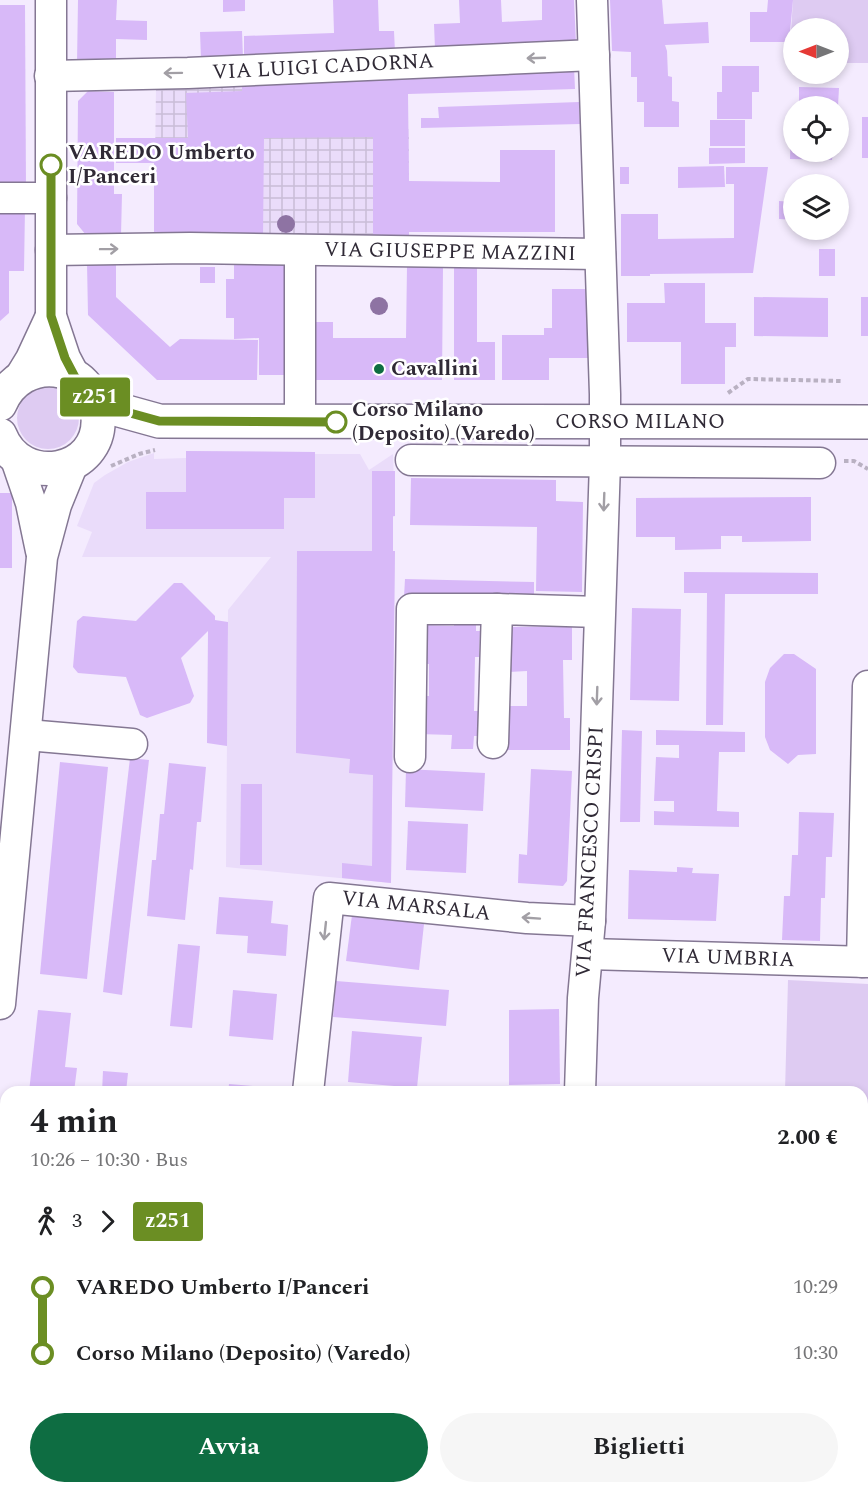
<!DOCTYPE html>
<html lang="it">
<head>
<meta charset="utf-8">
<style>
  body { margin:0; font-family:Spectral,serif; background:#f6f6f6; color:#202124; height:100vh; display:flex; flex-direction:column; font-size:22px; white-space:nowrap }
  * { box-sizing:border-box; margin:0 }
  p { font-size:20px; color:#757577 }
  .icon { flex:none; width:33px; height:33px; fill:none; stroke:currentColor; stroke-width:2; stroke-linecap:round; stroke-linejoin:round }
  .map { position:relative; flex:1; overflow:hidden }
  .sheet { position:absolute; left:0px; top:1086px; width:868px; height:408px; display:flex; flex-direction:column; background:#fff; border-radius:18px 18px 0 0; box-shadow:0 3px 9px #0003 }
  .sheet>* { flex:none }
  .badge { padding:0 12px; border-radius:4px; font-size:21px; line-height:39px }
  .needle { width:39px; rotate:270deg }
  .buttons { position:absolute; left:783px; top:18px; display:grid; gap:12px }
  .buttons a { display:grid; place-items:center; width:66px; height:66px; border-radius:50%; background:#fff; box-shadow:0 3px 9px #0003; font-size:30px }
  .map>.badge { position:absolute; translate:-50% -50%; box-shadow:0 0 0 3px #fff }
  .legs { display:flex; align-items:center; gap:9px; height:66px; padding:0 30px; font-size:20px }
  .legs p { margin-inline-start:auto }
  .overview { display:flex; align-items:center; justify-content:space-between; height:102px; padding:0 30px }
  h1 { font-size:33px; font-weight:700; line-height:45px }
  .button { display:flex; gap:12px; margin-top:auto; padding:12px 30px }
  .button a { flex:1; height:69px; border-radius:36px; background:#0e6d42; color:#fff; font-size:24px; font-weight:700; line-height:69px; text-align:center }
  .button a+a { background:#f6f6f6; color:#202124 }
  ul { padding:0 30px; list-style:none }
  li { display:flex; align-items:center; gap:21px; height:66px; font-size:22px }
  li i { display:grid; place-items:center; width:9px; height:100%; margin:0 8px; background:currentColor }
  li i::after { content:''; width:15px; height:15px; margin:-8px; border:4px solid; border-radius:50%; background:#fff }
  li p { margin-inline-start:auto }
  li:first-child i { background:linear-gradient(#0000 50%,currentColor 0) }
  li:last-child i { background:linear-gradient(currentColor 50%,#0000 0) }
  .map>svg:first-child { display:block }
  .built { fill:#eadcfa }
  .industrial { fill:url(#industrial-grid) }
  .green { fill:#decbf2 }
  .building { fill:#d8b9f8 }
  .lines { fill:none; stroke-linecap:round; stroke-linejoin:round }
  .minor-casing { stroke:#847793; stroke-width:33 }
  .major-casing { stroke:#847793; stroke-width:36 }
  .path { stroke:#b9b1c2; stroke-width:4; stroke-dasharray:4.5 3; stroke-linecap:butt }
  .minor { stroke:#fff; stroke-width:30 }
  .major { stroke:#fff; stroke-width:33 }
  .tree { fill:#8e73a3 }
  .oneway { stroke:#a29fa5 }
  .line-1-casing { stroke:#fff; stroke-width:14 }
  .line-1 { stroke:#6b8e23; stroke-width:9 }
  .stop-1-dot { fill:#fff; stroke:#6b8e23; stroke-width:3 }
  .poi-dot { fill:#0e6d42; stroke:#fff; stroke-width:2 }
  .labels { text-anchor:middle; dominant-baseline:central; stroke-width:5; stroke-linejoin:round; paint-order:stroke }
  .street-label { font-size:21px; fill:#302a36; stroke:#fff }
  .stop-label { font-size:21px; font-weight:bold; fill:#302a36; stroke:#fff; text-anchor:start }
  .poi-label { font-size:21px; font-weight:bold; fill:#302a36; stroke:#fff; text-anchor:start }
</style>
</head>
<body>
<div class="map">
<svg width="868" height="1494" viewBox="0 0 868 1494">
  <defs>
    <pattern id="industrial-grid" width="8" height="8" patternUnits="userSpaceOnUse" patternTransform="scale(1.5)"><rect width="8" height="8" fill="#eadcfa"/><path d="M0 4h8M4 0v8" fill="none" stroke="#c9bdd7"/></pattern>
  </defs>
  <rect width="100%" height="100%" fill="#f4ebfe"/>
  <polygon class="built" points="187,451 315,452 315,454 360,454 369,470 393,454 395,516 393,517 393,551 395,551 391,883 226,867 228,610 271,557 82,557 92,532 77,526 94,483 105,475 128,462 154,453 154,459 186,458"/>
  <g class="industrial">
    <polygon points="290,78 393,130 409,129 409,235 154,235 156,87"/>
    <rect x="862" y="1212" width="6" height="184"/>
    <polygon points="0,1244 6,1244 6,1488 773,1488 771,1494 0,1494"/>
  </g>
  <g class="green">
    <polygon points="793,0 868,0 868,63 839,63 838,28 794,28 793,63 789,63"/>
    <circle cx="48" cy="418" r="31"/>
    <polygon points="788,980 868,984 868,1212 863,1212 862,1092 785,1092"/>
  </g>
  <g class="building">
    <polygon points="78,0 117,0 116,20 147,21 147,40 116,39 116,70 77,63"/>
    <polygon points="223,0 245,0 245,11 223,12"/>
    <polygon points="333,0 378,0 379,31 394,31 395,52 244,57 244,36 334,33"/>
    <polygon points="459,0 501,0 502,22 542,20 542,0 574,0 576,44 435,49 434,24 460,23"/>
    <polygon points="610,0 662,0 664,24 708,22 709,43 665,45 667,51 668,76 672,77 672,101 679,102 679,127 644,127 644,102 637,102 637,77 631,77 631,52 612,51"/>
    <polygon points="768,0 793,0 789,42 750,42 750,12 767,12"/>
    <polygon points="0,5 25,5 26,190 0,190"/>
    <polygon points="242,31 243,58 201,59 200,32"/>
    <polygon points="722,66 759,66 759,92 752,92 752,119 717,119 717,92 722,92"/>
    <polygon points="574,67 575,89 408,94 409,181 500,182 500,150 555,150 555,232 409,232 409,235 373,235 373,137 264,138 263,236 154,235 154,163 116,163 116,138 188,138 186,93 242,91 242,81"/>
    <polygon points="799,87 839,88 838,106 799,106"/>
    <polygon points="88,91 114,92 114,194 122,194 121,235 86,235 77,224 78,101"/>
    <polygon points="579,102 580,124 421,128 421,118 439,118 438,107"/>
    <rect x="862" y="117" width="6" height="41"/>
    <polygon points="791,119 794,119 794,152 833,152 832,160 790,159"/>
    <rect x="710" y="120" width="35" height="26"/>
    <polygon points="709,148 745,148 745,163 709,164"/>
    <polygon points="724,166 725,187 678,188 678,167"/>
    <rect x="620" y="167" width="9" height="17"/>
    <polygon points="726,167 768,167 753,273 650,274 650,276 621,276 621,214 658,214 658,239 734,238 734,184 726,184"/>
    <polygon points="779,201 794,202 794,220 779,219"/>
    <polygon points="838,204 842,204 841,222 838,222"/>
    <polygon points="0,206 25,207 24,271 9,271 9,313 0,321"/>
    <rect x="819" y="249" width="16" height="27"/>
    <polygon points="87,263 116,263 116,297 170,347 180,339 258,340 257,380 157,380 88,315"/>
    <polygon points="234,264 288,264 288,375 259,375 259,338 234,339 234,318 226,318 226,279 234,279"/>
    <polygon points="407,266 443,266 442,380 309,380 309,322 333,322 333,338 406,338"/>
    <polygon points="454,266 477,266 477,342 495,342 495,380 454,380"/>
    <rect x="200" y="267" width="15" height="16"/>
    <polygon points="664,283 705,283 705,323 736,323 736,347 725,347 725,384 681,384 681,342 627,342 627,303 665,303"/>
    <polygon points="552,289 589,289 590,358 549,358 549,380 502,380 502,335 544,335 544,328 552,328"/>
    <polygon points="754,297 828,298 828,337 754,336"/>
    <rect x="861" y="297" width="7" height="39"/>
    <polygon points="186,451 315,452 315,498 284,498 284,529 146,529 146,492 186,492"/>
    <polygon points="372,471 395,471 395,516 393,516 393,551 395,551 391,883 342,878 342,863 372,866 373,775 349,773 350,759 296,753 297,551 372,551"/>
    <polygon points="411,478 556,480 556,501 583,502 582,592 536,591 537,527 410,525"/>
    <rect x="0" y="493" width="12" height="75"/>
    <polygon points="811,497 811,541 742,542 742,536 721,536 721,549 675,550 675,537 636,537 636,498"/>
    <polygon points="684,572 818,573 818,594 725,594 723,725 706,725 707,593 684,593"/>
    <polygon points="405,579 534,582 534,600 404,597"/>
    <polygon points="174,583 182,583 215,616 215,620 228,622 227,746 207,743 208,631 181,658 194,696 190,703 147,718 140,715 126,677 78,673 73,667 77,621 83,616 136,621"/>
    <polygon points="632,608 681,609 679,701 630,700"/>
    <polygon points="454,619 476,619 476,631 480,631 479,657 475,657 474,711 478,711 478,736 474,736 473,749 451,749 452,735 418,734 419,696 429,696 429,664 419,664 420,625 454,626"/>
    <polygon points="572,626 572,660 563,660 564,718 570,718 570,750 507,750 506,706 527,706 527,671 509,672 509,627"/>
    <polygon points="784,654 794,654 816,669 816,754 798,755 788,764 770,750 765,737 765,682 770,668"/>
    <polygon points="622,730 642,731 640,822 620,822"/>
    <polygon points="656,730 745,732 745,752 719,752 717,811 739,812 739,827 654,825 654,811 674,812 674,801 654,801 656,757 679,758 679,745 656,745"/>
    <polygon points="130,758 149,760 122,995 103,992"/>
    <polygon points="60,762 108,767 87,979 40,974"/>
    <polygon points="169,763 206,767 201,822 197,822 193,870 190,869 185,920 147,916 152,860 156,860 160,814 164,814"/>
    <polygon points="406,769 485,773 483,811 405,807"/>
    <polygon points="531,769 572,771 567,881 563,886 518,883 519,854 527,855"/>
    <polygon points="241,784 262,784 262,865 240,865"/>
    <polygon points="799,812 834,813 832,857 826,857 825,898 821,898 820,941 782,940 784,896 790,896 792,855 798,855"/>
    <polygon points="408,821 468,824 466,873 406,870"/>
    <polygon points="677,867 693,868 692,873 719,874 716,921 628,919 629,870 677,872"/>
    <polygon points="219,897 273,901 271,923 288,925 286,956 247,953 248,936 216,934"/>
    <polygon points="352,915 424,924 419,970 346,961"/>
    <polygon points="178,944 200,946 192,1028 170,1026"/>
    <polygon points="336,981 449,990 446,1026 333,1017"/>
    <polygon points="233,990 277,994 273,1040 229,1036"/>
    <polygon points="559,1009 560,1084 509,1085 509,1010"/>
    <polygon points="38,1010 71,1013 65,1067 77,1068 74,1092 29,1092"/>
    <polygon points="352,1031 422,1037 417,1088 348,1082"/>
    <polygon points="103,1071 128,1073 126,1092 102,1092"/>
    <polygon points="229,1084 275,1088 275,1092 228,1092"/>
    <polygon points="862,1266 868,1267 868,1336 866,1336 863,1346"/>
    <rect x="862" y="1431" width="6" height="32"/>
    <polygon points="34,1488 748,1488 746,1494 32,1494"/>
    <rect x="831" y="1488" width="32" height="6"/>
  </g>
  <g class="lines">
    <defs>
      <g id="minor">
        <polyline points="51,0 51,316 65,358 75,377"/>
        <polyline points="50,76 188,73 594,55"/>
        <polyline points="0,198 51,198"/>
        <polyline points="51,250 190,248 600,254"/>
        <polyline points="300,250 300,422"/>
        <polyline points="20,377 31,359 51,316"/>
        <polyline points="16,459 31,503 41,551"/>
        <polyline points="411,460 820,463"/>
        <polyline points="27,735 132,744"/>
        <polyline points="493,743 497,609 599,612"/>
        <polyline points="410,757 412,609 497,609"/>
        <polyline points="588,954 868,962"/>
        <polyline points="862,962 868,686"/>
        <polyline points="0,1004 42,557 56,505 73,463"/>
        <polyline points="308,1092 329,898 527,918 590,921"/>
        <polyline points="580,1092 583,998 590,921 605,462 605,394 592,0"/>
        <polyline points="862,1408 868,1408"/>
      </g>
      <g id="major">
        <polyline points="89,390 112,408 159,421 868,422"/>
        <path d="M0 404C21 353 94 360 98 417 102 474 21 489 0 435"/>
      </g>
    </defs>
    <use href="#minor" class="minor-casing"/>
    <use href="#major" class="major-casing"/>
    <g class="path">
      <polyline points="728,393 748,379 841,381"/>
      <polyline points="844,461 854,461 868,469"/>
      <polyline points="111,466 139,454 155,450"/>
    </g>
    <use href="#minor" class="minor"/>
    <use href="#major" class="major"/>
  </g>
  <g class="tree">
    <circle cx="286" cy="224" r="9"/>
    <circle cx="379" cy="306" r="9"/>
  </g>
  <defs><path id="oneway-shaft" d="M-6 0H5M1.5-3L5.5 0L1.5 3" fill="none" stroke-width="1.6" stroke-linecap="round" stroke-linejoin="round" transform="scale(1.5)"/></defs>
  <g class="oneway">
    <use href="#oneway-shaft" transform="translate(536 58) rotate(178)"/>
    <use href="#oneway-shaft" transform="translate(173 73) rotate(179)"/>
    <use href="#oneway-shaft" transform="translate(109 249) rotate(-1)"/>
    <use href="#oneway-shaft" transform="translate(604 502) rotate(92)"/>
    <use href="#oneway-shaft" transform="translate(597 696) rotate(92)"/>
    <use href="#oneway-shaft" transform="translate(531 918) rotate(-176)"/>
    <use href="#oneway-shaft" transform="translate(325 931) rotate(96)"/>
  </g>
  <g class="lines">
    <defs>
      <polyline id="line-1" points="51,165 51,316 65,358 75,377 95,397 112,408 159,421 336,422"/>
    </defs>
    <use href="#line-1" class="line-1-casing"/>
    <use href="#line-1" class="line-1"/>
  </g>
  <g class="stop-1-dot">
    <circle cx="51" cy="165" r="10"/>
    <circle cx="336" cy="422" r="10"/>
  </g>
  <circle class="poi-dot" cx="379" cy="369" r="6"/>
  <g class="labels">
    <g class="street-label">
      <text transform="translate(323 67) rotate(-3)">VIA LUIGI CADORNA</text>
      <text transform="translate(450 252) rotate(1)">VIA GIUSEPPE MAZZINI</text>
      <text x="640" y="422">CORSO MILANO</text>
      <text transform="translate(590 852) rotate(-87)">VIA FRANCESCO CRISPI</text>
      <text transform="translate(416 906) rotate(6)">VIA MARSALA</text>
      <text transform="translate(728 958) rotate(2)">VIA UMBRIA</text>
    </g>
    <g class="stop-label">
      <text x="68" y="153">VAREDO Umberto<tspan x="68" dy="24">I/Panceri</tspan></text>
      <text x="352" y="410">Corso Milano<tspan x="352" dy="24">(Deposito) (Varedo)</tspan></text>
    </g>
    <g class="poi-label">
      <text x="391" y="369">Cavallini</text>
    </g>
  </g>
</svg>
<div class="buttons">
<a><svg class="needle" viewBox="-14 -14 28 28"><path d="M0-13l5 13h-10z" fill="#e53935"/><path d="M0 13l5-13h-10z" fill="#757577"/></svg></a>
<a><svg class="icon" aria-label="locate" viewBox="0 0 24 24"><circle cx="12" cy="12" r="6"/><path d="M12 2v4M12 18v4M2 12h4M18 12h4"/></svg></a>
<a><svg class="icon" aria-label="layers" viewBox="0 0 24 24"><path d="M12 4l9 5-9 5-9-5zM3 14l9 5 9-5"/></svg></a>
</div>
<b class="badge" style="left:95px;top:397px;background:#6b8e23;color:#fff">z251</b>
<section class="sheet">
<div class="overview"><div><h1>4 min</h1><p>10:26 – 10:30 · Bus</p></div><b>2.00 €</b></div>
<div class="legs"><svg class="icon" aria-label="walk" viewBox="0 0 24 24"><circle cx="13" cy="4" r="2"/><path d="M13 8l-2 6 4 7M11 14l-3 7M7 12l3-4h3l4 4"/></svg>3<svg class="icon" aria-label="forward" viewBox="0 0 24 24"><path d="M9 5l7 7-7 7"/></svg><b class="badge" style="background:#6b8e23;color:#fff">z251</b></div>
<ul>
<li><i style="color:#6b8e23"></i><b>VAREDO Umberto I/Panceri</b><p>10:29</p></li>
<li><i style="color:#6b8e23"></i><b>Corso Milano (Deposito) (Varedo)</b><p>10:30</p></li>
</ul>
<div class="button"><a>Avvia</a><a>Biglietti</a></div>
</section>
</div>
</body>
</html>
